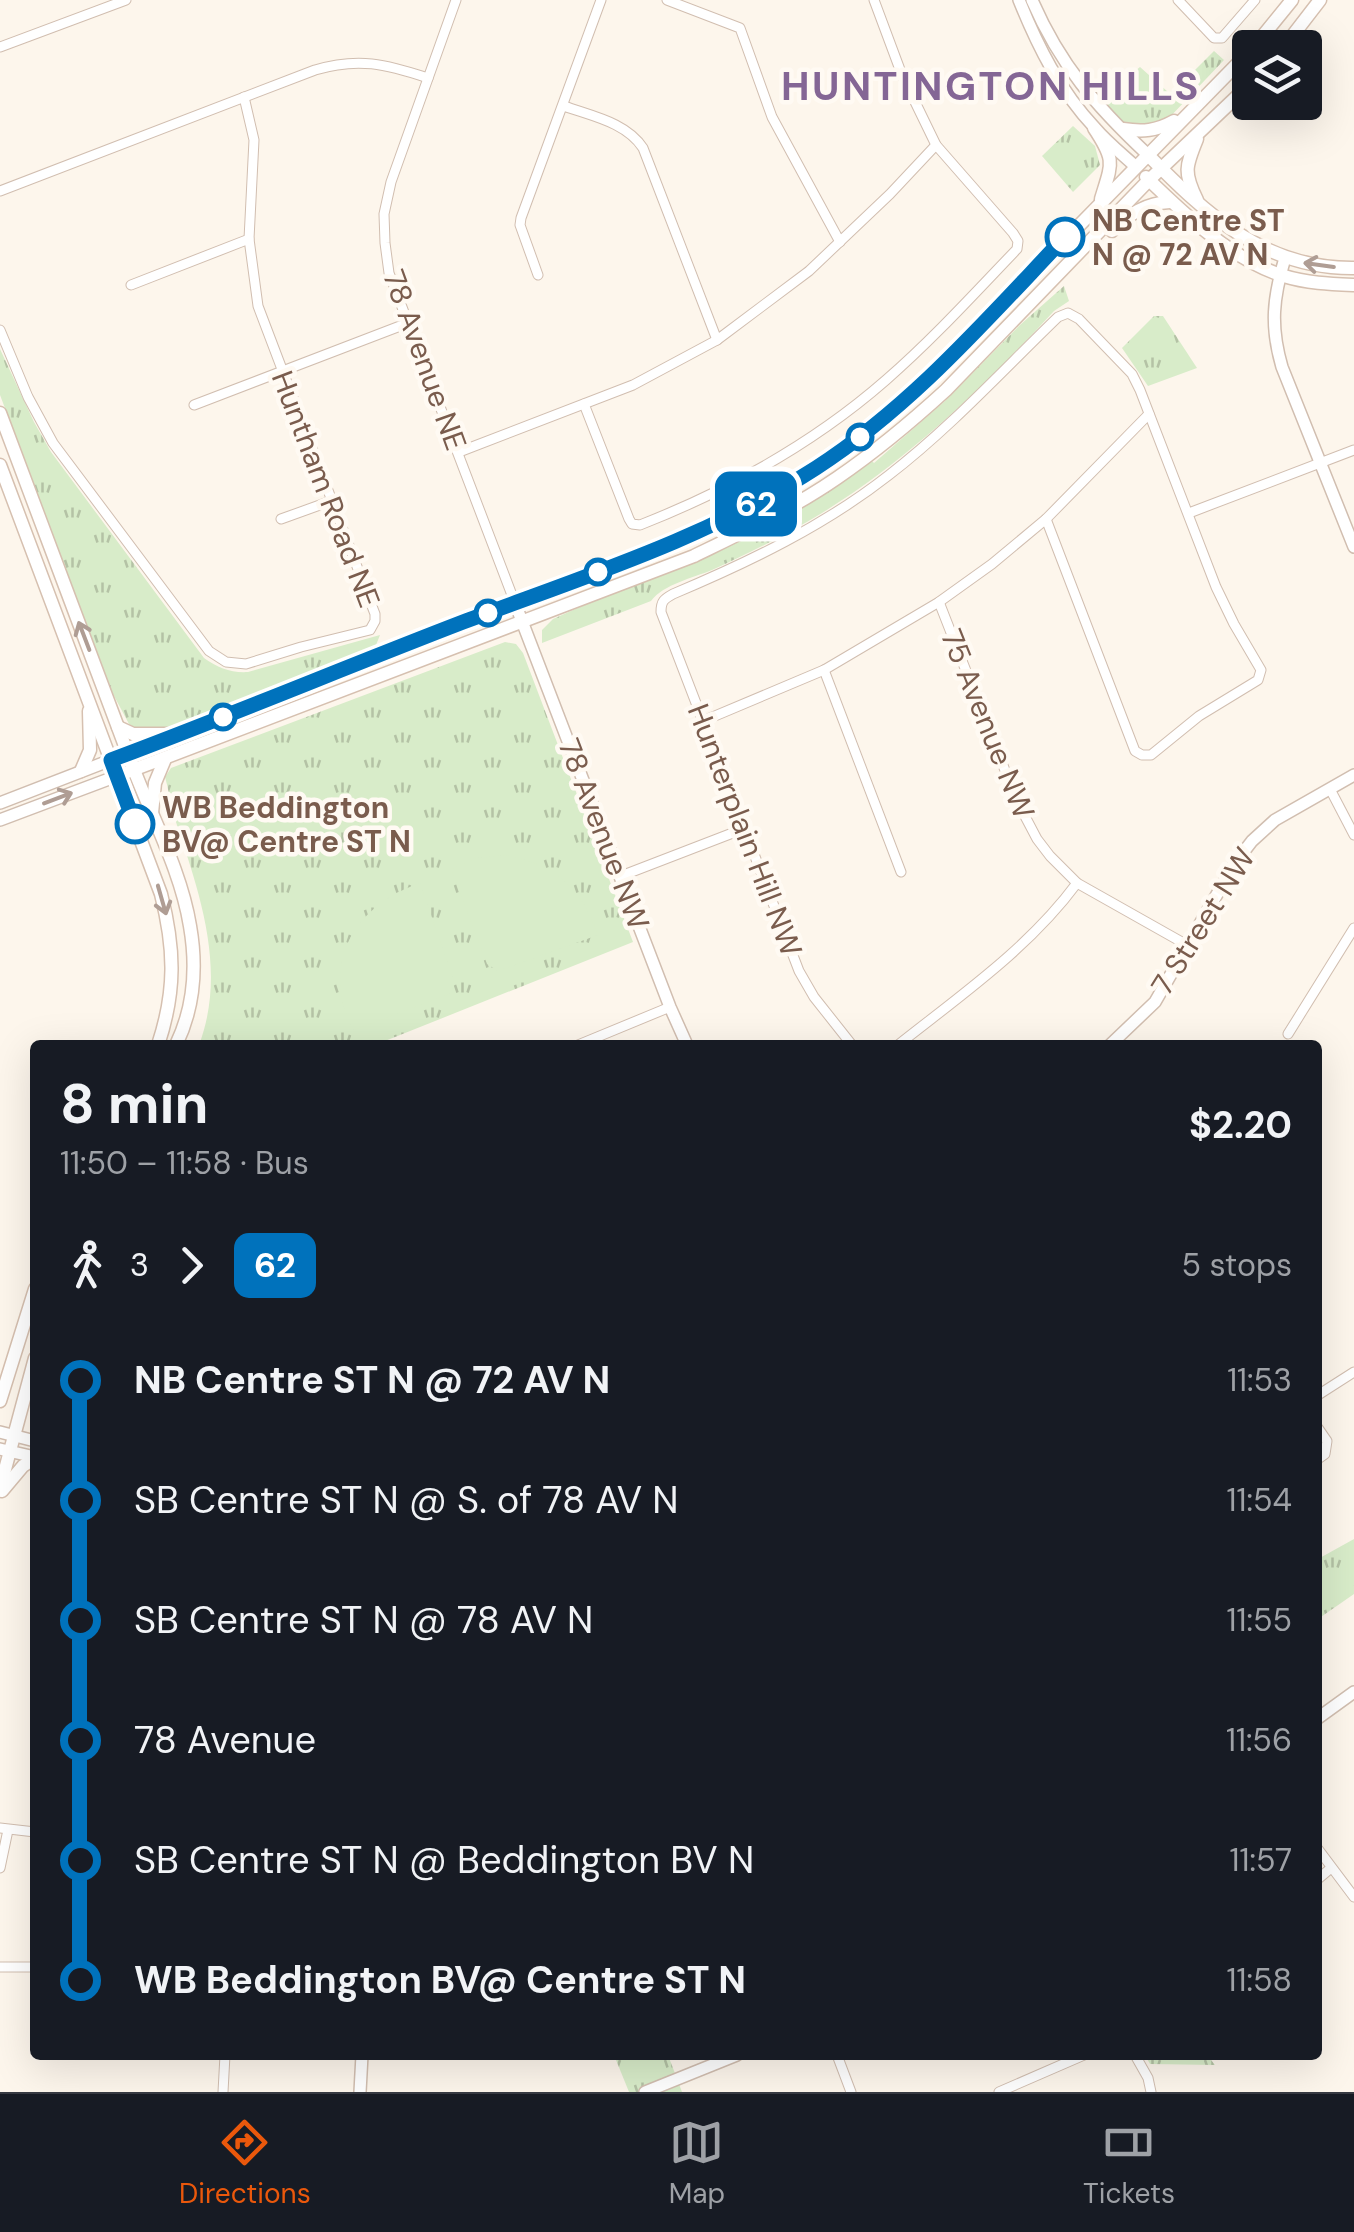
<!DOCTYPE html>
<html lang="en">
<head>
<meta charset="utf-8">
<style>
  body { margin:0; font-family:"DM Sans",sans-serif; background:#20242c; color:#f1f3f6; height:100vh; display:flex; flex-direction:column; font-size:38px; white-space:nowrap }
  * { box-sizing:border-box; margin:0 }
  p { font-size:32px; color:#9ea1a6 }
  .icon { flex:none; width:55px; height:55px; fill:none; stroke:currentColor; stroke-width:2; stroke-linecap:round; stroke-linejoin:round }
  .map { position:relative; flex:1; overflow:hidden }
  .side { position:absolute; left:30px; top:1040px; width:1292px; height:1020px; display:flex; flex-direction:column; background:#171b24; border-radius:10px; box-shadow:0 10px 40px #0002 }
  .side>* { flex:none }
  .badge { padding:0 20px; border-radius:15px; font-size:35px; line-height:65px }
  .buttons { position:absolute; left:1232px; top:30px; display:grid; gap:20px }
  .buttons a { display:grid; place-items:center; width:90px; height:90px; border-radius:10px; background:#171b24; box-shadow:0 10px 40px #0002; font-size:50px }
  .map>.badge { position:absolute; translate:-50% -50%; box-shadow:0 0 0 5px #fff }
  .legs { display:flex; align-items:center; gap:15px; height:110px; padding:0 30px; font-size:32px }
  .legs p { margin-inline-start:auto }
  .summary { display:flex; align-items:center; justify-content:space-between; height:170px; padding:0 30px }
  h1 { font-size:55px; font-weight:700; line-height:75px }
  ul { padding:0 30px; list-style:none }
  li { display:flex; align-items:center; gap:35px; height:120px; font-size:38px }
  li i { display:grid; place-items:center; width:15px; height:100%; margin:0 12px; background:currentColor }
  li i::after { content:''; width:25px; height:25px; margin:-12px; border:8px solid; border-radius:50%; background:#171b24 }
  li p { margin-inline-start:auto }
  li:first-child i { background:linear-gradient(#0000 50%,currentColor 0) }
  li:last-child i { background:linear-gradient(currentColor 50%,#0000 0) }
  .dock { display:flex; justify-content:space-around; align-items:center; height:140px; border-top:2px solid #363941; background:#171b24; font-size:28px; color:#9ea1a6 }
  .dock a { display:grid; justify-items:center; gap:5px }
  .dock .selected { color:#ea580c }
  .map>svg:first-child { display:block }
  .grass { fill:url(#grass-tufts) }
  .pitch { fill:#d8ecc9 }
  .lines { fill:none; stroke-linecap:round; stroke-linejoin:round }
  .minor-casing { stroke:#d1beb0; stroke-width:11 }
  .tertiary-casing { stroke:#d1beb0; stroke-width:14 }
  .secondary-casing { stroke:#d6c0b0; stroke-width:15 }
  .minor { stroke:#fff; stroke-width:9 }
  .tertiary { stroke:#fff; stroke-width:11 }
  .secondary { stroke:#fff; stroke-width:12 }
  .oneway { stroke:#af9d94 }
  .line-1-casing { stroke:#fff; stroke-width:22 }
  .line-1 { stroke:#0072bc; stroke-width:15 }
  .stop-1-dot { fill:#fff; stroke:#0072bc; stroke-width:5 }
  .labels { text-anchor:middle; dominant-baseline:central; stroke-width:9; stroke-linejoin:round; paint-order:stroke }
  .stop-label { font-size:30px; font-weight:bold; fill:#7a5c4d; stroke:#fffaf3; text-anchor:start }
  .street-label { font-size:30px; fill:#7a5c4d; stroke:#fffaf3 }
  .district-label { font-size:40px; font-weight:bold; letter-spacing:2.5px; fill:#846695; stroke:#fffaf3 }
</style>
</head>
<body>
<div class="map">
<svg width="1354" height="2092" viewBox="0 0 1354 2092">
  <defs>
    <pattern id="grass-tufts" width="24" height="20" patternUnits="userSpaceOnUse" patternTransform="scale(2.5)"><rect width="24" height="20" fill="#d8ecc9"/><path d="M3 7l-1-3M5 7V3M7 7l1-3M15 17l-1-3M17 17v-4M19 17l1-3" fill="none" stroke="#b4c2a5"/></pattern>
  </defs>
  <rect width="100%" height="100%" fill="#fdf6ec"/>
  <g class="grass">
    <polygon points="1214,51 1224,60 1169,118 1160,124 1124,124 1099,100 1140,67 1168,92 1174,91"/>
    <polygon points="1073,126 1095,146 1100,165 1073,192 1042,156"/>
    <path d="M1064 286 1069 301 1054 311C985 386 909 459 822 513 787 534 750 553 712 570 693 578 664 584 651 601L542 643V630L553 619C602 596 654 579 704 558 763 532 820 500 872 461L874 463 945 401 1020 325Z"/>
    <polygon points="1154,316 1163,316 1197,368 1148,386 1122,348"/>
    <path d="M0 349 34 422 51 452 204 658C218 668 231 673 248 672L380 635 374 650 365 657 212 715 160 729H137L129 724 113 694 0 395Z"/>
    <path d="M505 642 516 644 523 653 633 942 375 1045H199C228 968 198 889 174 816 170 803 169 790 165 777L171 768Z"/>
    <polygon points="1354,1539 1354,1594 1318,1619 1318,1559"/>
    <polygon points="614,2055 668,2055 682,2092 629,2092"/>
    <polygon points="1145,2055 1207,2055 1215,2065 1150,2064"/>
  </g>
  <g class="pitch">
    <path d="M504 855C555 864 581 887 598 935L498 971 487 964 451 869 478 858Z"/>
    <path d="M420 883 455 984 449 994 353 1030C349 1020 344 1010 342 1000 331 942 368 901 420 883Z"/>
  </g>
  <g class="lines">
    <defs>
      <g id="minor">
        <polyline points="456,0 391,182 384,214 385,243 389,273 515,603"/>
        <polyline points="667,0 740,28 772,117 840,242"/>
        <polyline points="1178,0 1214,38 1222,38 1255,0"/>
        <polyline points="0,47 126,0"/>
        <path d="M564 106C591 116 626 122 643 148L717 340"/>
        <path d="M0 191 315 70C358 57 386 64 428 78"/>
        <polyline points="538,275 520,225 521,218 601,0"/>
        <polyline points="131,285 249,239"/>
        <polyline points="0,330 28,397 53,443 209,651 226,662 246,664 301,647 370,630 375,621 375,614 258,306 249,239 254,140 244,97"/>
        <path d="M584 404 629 519 632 524 640 525C729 490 814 443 886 380 932 340 974 294 1017 249L1018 241 1013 233 936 145 902 75 874 0"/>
        <polyline points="194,405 408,323"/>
        <polyline points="459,452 633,385 717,340 809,271 890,194 936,145"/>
        <polyline points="1189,513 1354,450"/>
        <polyline points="281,519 331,501"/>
        <polyline points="939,602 1017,801 1037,839 1050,856 1077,883 1187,945"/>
        <polyline points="824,670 901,872"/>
        <polyline points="703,721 824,670 939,602 992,564 1046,519 1149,414"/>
        <polyline points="1330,789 1354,835"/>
        <polyline points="621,876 743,829"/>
        <polyline points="1288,1034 1354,928"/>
        <polyline points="578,1045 670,1007"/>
        <path d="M852 1045 814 997 799 971 661 612C661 601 664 599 673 594 749 562 824 526 889 475 950 428 1003 370 1058 317L1068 313 1079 319 1132 374 1140 390 1216 587 1234 624 1261 670 1258 680 1199 716 1151 755H1142L1135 751 1046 519"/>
        <path d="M898 1045C961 995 1029 948 1077 883"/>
        <polyline points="1318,1395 1354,1372"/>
        <polyline points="1318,1428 1327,1441 1325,1454 1318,1459"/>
        <polyline points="0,1828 35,1832"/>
        <polyline points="1318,1849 1354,1897"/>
        <polyline points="0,1868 8,1830"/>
        <polyline points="1318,1879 1331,1868"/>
        <polyline points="0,1967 35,1967"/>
        <polyline points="837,2055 851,2092"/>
        <polyline points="1135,2055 1148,2078 1151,2092"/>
        <polyline points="223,2092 225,2055"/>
        <polyline points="999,2092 1084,2055"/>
      </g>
      <g id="tertiary">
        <path d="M1019 0C1038 47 1060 91 1095 128 1107 142 1122 154 1135 166"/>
        <path d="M1032 0C1060 65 1096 106 1147 154"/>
        <path d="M1285 258C1273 298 1270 326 1282 367L1354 547"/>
        <polyline points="515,603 670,1007 687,1045"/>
        <polyline points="0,803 111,760"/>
        <polyline points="0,820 117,776"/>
        <polyline points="1110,1045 1155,1002 1235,863 1252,841 1275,820 1354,775"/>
        <polyline points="0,1432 35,1441"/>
        <polyline points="0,1449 35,1457"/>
        <polyline points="1318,1718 1354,1692"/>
        <polyline points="360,2092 362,2055"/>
        <polyline points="645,2092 737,2055"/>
      </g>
      <g id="secondary">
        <polyline points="1253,48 1292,0"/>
        <polyline points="1283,48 1320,0"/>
        <path d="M1094 128C1116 161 1112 163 1101 199"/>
        <path d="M1123 129C1143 132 1156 131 1174 121"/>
        <path d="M1197 139C1186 166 1183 172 1197 200"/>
        <path d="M1147 154C1206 214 1264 269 1354 268"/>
        <path d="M1146 177C1184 214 1232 260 1284 276 1306 283 1331 284 1354 285"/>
        <path d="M1112 231C1129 214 1146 203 1170 202"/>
        <path d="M0 413C44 529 87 646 131 762 151 816 181 870 190 926 197 966 194 1008 176 1045"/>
        <path d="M0 465 161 894C175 949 176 991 158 1045"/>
        <polyline points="118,727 133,734 168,734"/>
        <path d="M111 760 688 536C776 496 845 451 919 389L1250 51"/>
        <polyline points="81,771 90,750 89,711"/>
        <path d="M117 776 694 556C743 532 792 509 837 478 875 452 911 422 946 390L1149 180 1250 84"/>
        <polyline points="152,813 155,783 165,759"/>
        <polyline points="0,1401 35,1289"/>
        <polyline points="0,1488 35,1358"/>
        <polyline points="2,1491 23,1466 35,1458"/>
      </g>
    </defs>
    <use href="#minor" class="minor-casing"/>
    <use href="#tertiary" class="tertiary-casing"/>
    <use href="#secondary" class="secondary-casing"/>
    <use href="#minor" class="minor"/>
    <use href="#tertiary" class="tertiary"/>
    <use href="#secondary" class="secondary"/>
  </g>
  <defs><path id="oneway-shaft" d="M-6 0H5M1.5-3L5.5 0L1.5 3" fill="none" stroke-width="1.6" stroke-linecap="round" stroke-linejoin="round" transform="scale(2.5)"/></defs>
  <g class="oneway">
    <use href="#oneway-shaft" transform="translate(1319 265) rotate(-172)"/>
    <use href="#oneway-shaft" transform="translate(84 636) rotate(-111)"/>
    <use href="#oneway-shaft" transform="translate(58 798) rotate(-21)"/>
    <use href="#oneway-shaft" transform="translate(162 900) rotate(74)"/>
  </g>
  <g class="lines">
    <defs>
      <path id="line-1" d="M135 824 111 760C229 716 346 667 463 622 583 577 708 538 816 468 912 406 987 319 1065 237"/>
    </defs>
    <use href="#line-1" class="line-1-casing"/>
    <use href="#line-1" class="line-1"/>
  </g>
  <g class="stop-1-dot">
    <circle cx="1065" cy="237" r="18"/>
    <circle cx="860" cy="437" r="12"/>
    <circle cx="598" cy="572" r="12"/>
    <circle cx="488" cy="613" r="12"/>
    <circle cx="223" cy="717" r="12"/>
    <circle cx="135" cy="824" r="18"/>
  </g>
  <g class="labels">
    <g class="stop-label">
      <text x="1092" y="220">NB Centre ST<tspan x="1092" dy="34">N @ 72 AV N</tspan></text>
      <text x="162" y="807">WB Beddington<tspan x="162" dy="34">BV@ Centre ST N</tspan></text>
    </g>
    <g class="street-label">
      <text transform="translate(425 360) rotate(70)">78 Avenue NE</text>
      <text transform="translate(326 489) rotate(69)">Huntham Road NE</text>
      <text transform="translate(988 724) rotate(68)">75 Avenue NW</text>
      <text transform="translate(745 830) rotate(69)">Hunterplain Hill NW</text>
      <text transform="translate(604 834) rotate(69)">78 Avenue NW</text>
      <text transform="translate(1203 921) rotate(-58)">7 Street NW</text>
    </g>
    <g class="district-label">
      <text x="991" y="86">HUNTINGTON HILLS</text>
    </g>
  </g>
</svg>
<div class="buttons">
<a><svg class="icon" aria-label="layers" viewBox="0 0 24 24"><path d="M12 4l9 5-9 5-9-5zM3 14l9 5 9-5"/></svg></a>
</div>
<b class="badge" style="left:756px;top:504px;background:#0072bc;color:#fff">62</b>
<section class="side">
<div class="summary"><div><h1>8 min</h1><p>11:50 – 11:58 · Bus</p></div><b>$2.20</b></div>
<div class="legs"><svg class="icon" aria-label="walk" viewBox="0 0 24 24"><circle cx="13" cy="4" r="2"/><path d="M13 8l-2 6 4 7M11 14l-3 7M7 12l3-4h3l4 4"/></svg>3<svg class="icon" aria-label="forward" viewBox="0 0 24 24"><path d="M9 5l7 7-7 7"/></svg><b class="badge" style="background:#0072bc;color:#fff">62</b><p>5 stops</p></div>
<ul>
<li><i style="color:#0072bc"></i><b>NB Centre ST N @ 72 AV N</b><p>11:53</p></li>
<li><i style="color:#0072bc"></i><span>SB Centre ST N @ S. of 78 AV N</span><p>11:54</p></li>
<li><i style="color:#0072bc"></i><span>SB Centre ST N @ 78 AV N</span><p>11:55</p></li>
<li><i style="color:#0072bc"></i><span>78 Avenue</span><p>11:56</p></li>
<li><i style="color:#0072bc"></i><span>SB Centre ST N @ Beddington BV N</span><p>11:57</p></li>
<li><i style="color:#0072bc"></i><b>WB Beddington BV@ Centre ST N</b><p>11:58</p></li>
</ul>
</section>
</div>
<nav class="dock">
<a class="selected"><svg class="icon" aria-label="directions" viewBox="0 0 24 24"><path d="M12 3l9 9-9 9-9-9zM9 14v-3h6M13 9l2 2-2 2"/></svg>Directions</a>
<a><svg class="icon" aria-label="map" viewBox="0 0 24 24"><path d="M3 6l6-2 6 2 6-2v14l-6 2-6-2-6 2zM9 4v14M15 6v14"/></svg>Map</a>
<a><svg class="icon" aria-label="tickets" viewBox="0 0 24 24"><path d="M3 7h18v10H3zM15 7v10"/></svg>Tickets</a>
</nav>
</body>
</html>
